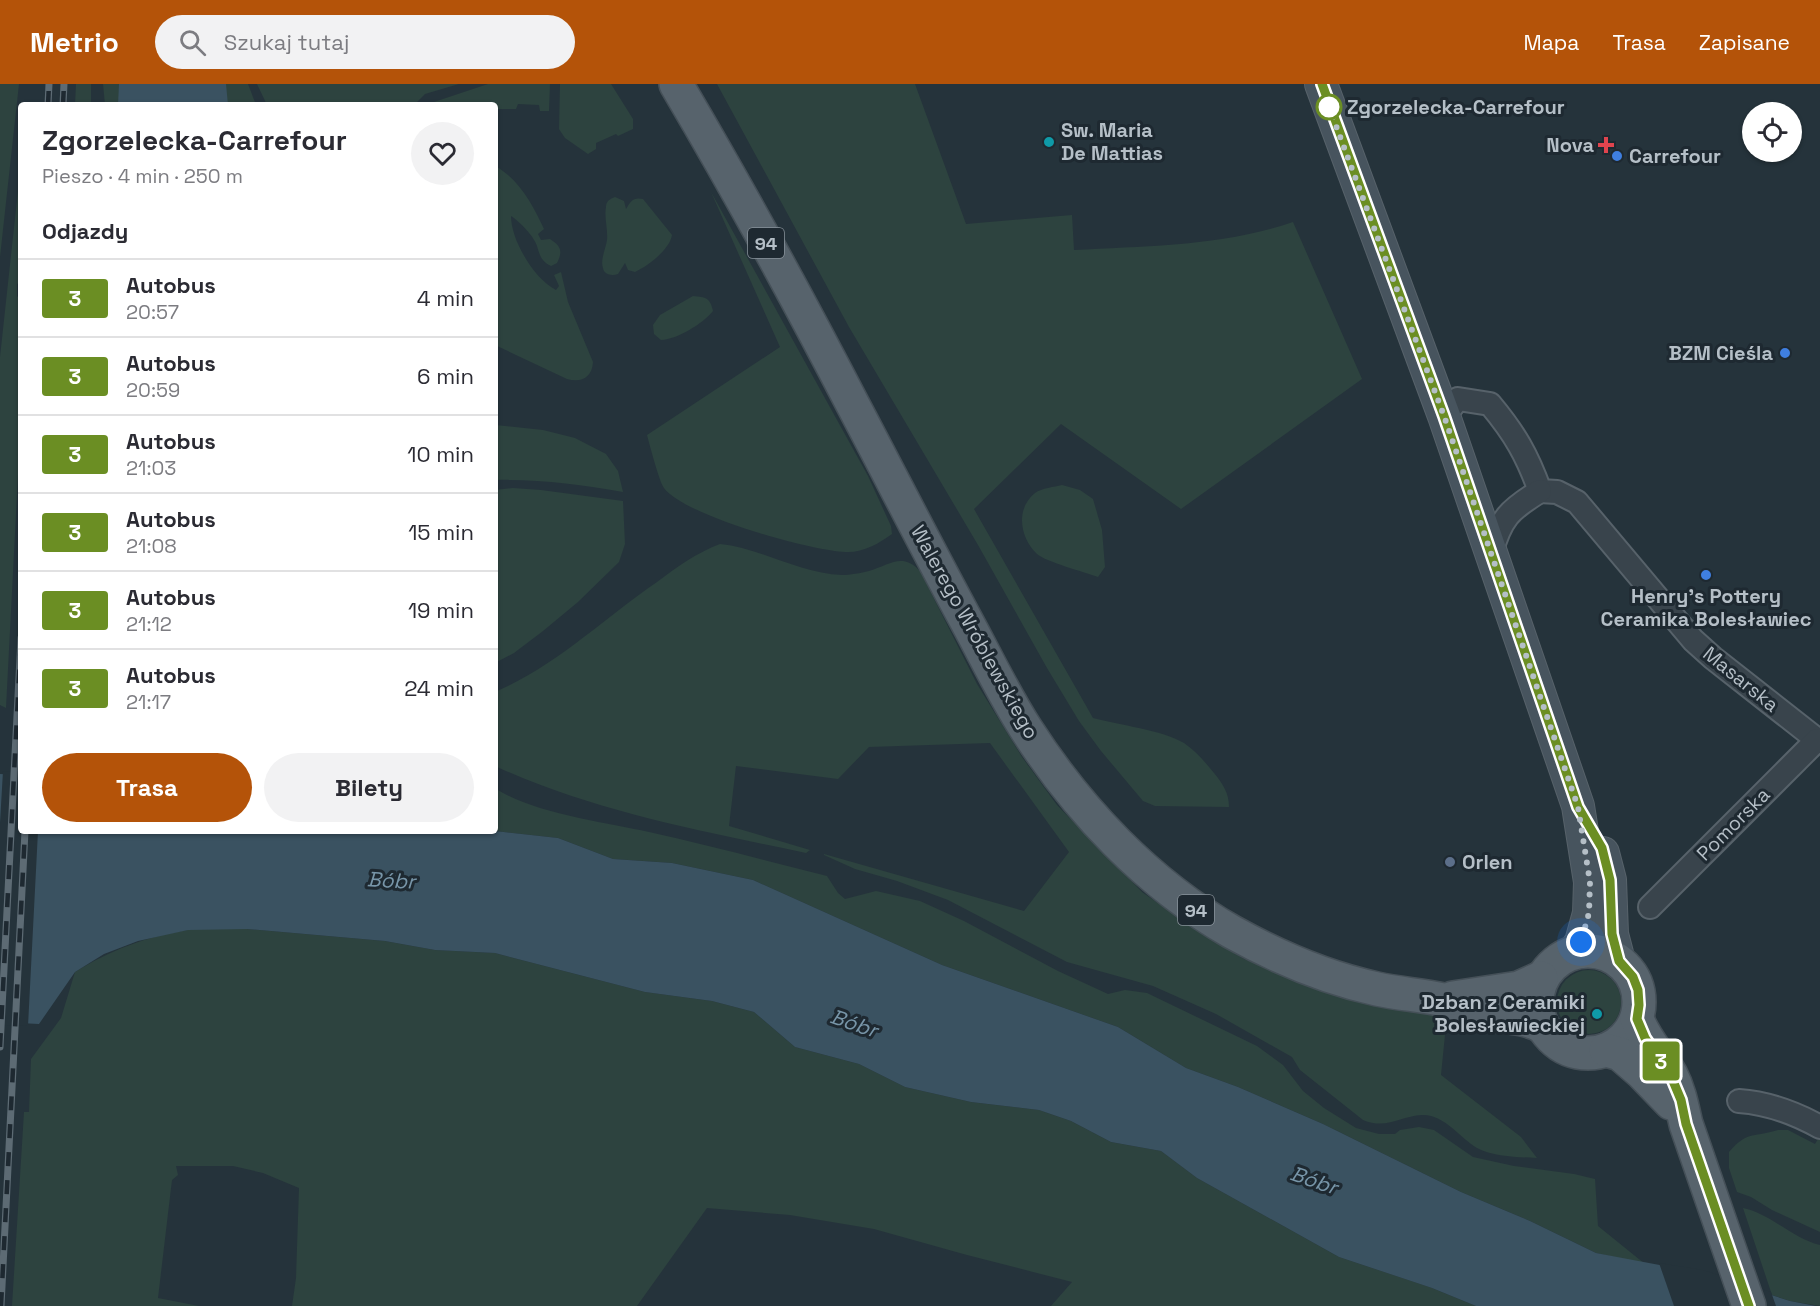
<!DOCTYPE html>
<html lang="pl">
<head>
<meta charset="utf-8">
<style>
  body { margin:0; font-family:"Space Grotesk",sans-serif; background:#f2f2f3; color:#2b2b33; height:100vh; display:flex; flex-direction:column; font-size:22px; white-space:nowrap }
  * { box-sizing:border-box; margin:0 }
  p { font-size:20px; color:#7c7c81 }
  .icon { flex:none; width:33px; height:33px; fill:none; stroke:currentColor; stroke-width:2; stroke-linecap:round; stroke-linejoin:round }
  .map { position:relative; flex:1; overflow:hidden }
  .side { position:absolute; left:18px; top:18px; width:480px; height:732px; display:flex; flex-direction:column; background:#fff; border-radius:6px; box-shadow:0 2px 4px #0004 }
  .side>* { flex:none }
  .badge { padding:0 12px; border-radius:4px; font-size:21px; line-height:39px }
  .tools { position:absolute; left:1742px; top:18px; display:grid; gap:12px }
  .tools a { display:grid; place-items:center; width:60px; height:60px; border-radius:50%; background:#fff; box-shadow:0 2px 4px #0004; font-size:30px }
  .you { position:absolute; width:30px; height:30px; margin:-15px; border:4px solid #fff; border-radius:50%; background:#1a73e8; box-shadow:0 0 0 9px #1a73e833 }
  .map>.badge { position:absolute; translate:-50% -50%; box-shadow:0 0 0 3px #fff }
  h2 { padding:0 24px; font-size:22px; line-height:54px }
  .round { display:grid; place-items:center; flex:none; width:63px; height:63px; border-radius:32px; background:#f2f2f3 }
  .overview { display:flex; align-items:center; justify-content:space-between; height:102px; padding:0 24px }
  h1 { font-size:28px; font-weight:700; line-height:45px }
  .primary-button { display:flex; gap:12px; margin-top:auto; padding:12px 24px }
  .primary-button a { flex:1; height:69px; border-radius:36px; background:#b45309; color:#fff; font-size:24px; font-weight:700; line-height:69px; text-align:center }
  .primary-button a+a { background:#f2f2f3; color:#2b2b33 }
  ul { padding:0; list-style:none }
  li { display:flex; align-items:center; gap:18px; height:78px; padding:0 24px; border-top:2px solid #e1e1e2 }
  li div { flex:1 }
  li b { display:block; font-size:22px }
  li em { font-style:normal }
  li .badge { min-width:66px; font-weight:700; text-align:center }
  header { display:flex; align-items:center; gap:36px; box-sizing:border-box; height:84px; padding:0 30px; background:#b45309; color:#fff }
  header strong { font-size:28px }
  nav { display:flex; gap:33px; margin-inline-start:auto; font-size:21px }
  .search { width:420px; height:54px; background:#f2f2f3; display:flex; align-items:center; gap:15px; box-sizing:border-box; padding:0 21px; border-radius:33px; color:#7c7c81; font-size:22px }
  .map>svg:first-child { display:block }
  .green { fill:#2d433f }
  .water { fill:#3a5261 }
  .pier { fill:#25333b }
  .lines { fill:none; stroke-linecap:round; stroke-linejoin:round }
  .street-casing { stroke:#57626a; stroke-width:26 }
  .secondary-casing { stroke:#57626a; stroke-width:34 }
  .primary-casing { stroke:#455058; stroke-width:36 }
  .street { stroke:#39444c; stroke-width:22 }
  .secondary { stroke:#47545e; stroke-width:32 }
  .primary { stroke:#57636c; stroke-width:33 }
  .rail-casing { stroke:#5d6b74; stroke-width:7 }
  .rail { stroke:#1e2931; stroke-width:4.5; stroke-dasharray:14; stroke-linecap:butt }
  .line-casing { stroke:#fff; stroke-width:14 }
  .line { stroke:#6b8e23; stroke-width:9 }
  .walk { stroke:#b5bfc7; stroke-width:6; stroke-dasharray:0 10.8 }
  .stop-dot { fill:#fff; stroke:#6b8e23; stroke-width:3 }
  .culture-dot { fill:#0f9aa8; stroke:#1e2931; stroke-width:2 }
  .health-dot { fill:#e0444e; stroke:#1e2931; stroke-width:2 }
  .shop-dot { fill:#3f7fe0; stroke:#1e2931; stroke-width:2 }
  .service-dot { fill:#5c6f8a; stroke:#1e2931; stroke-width:2 }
  .labels { text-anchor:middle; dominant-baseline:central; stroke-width:6; stroke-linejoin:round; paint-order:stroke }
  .shield { fill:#1e2931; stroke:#88929a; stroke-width:1.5 }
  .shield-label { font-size:18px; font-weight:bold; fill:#b5bfc7 }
  .stop-label { font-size:20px; font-weight:bold; fill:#b5bfc7; stroke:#1e2931; text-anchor:start }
  .poi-label { font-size:20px; font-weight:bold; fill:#b5bfc7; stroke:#1e2931; text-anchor:start }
  .street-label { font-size:20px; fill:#b5bfc7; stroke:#1e2931 }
  .water-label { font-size:21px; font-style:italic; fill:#7795a8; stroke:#1e2931 }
</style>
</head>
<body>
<header>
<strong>Metrio</strong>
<div class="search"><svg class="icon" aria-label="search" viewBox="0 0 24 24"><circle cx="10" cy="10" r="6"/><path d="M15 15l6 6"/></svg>Szukaj tutaj</div>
<nav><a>Mapa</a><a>Trasa</a><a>Zapisane</a></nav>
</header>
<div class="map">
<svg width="1820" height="1222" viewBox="0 0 1820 1222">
  <rect width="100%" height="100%" fill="#25333b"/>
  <g class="green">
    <polygon points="0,0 19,0 0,173"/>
    <polygon points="76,0 91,0 91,21 75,21"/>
    <polygon points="103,0 248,0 256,21 105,21"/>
    <polygon points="257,0 459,0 425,10 414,21 267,21"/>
    <polygon points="488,0 550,0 549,27 540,27 539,21 518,20 516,25 497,25 496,20 455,21 455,19 437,18 434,21 425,21"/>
    <polygon points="560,0 611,0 633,35 633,45 618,52 616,50 596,59 596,65 588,70 565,54 559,45"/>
    <path d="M717 0H915L966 140 1072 131 1074 166C1148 162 1223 162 1293 138L1362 295 1181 425 1061 340 974 425 1093 634C1119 641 1162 646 1184 659 1196 667 1205 678 1214 689 1223 700 1229 709 1229 723L1155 722 1143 717 1101 667 1079 637 1047 584 978 461 849 243Z"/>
    <polygon points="21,79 21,197 17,200 17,212 21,216 21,333 6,624 0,621 0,273"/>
    <path d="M495 82C519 95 533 121 544 145L538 150 541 156 550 155C561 162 563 167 557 179L551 182C541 177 540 172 537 162 534 152 519 137 511 132 511 156 534 195 556 206L559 202 554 191 561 188 568 218 593 278C592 294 581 299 567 295L495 261Z"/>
    <path d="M711 108 868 392 891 442 892 450C878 460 863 469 845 468 811 467 683 431 664 404 659 397 650 362 647 351L780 263Z"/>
    <path d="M615 113 624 117 626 125C631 117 633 113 643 115L672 151C670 165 648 182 635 188L628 186 625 179 618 190C612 192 604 191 603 184 600 176 606 164 607 156 608 145 604 133 606 123 606 117 610 115 615 113Z"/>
    <path d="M693 212C706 213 710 214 713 227 702 240 678 255 661 256L654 250 653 241 660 231Z"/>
    <path d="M495 341 543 346 575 354 606 370 618 387 623 408C580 400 539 395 495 396Z"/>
    <path d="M1062 401 1080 406 1093 415 1102 446 1105 483 1098 493C1085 488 1046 478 1037 470 1020 454 1015 425 1035 409 1042 404 1054 403 1062 401Z"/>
    <polygon points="513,404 541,406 623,417 625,460 619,478 578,518 543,547 514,569 495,579 495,406"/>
    <path d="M720 460C761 464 800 490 842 491 850 491 861 489 869 487 890 481 902 468 920 487L977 600 1022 673 1057 721 1142 808 1204 851 1244 875 1299 898 1447 931 1441 991 1521 1053 1537 1074C1519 1073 1494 1073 1477 1064 1460 1054 1444 1030 1422 1031 1400 1032 1387 1046 1363 1036L1300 986 1292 973 1216 930 1153 902 1067 878 948 816 897 797 855 785 824 771V770L1024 827 1069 768 990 659 869 663 838 695 736 682 729 742 810 766 806 769C701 747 593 727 495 682V608C556 582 603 535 657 498 677 483 696 469 720 460Z"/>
    <path d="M495 704C532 729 604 738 649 748 708 761 767 777 827 792L838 809 845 815 876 807 920 817 964 837 1058 887 1108 910 1125 906 1147 909 1257 962 1283 981 1303 1007 1324 1024 1356 1044 1379 1050H1395L1400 1046 1419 1043 1434 1046 1473 1073 1514 1082 1574 1090 1595 1095 1598 1142 1645 1180 1596 1169 1530 1137 1461 1108 1323 1040 1238 1003 1186 984 1118 943 942 881 753 796 672 779 613 775 558 754 495 747Z"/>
    <path d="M247 845 385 857 435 866 495 869 645 908 712 917 754 928 795 963 859 980 905 1003 971 1018 1039 1026 1071 1037 1111 1058 1161 1067 1197 1094 1339 1173 1432 1204 1476 1222H1051L1072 1198 967 1171 874 1145 790 1131 707 1124 637 1222H292L296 1194 299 1104 263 1089 233 1082H176L178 1091 172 1096 158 1214 199 1222H12L24 1028H29L31 975 61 934 75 888C111 866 145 853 187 846 206 843 228 845 247 845Z"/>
    <circle cx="1589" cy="918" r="32"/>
    <path d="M1778 1046H1788L1815 1060 1818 1055H1820V1148L1772 1126 1751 1113 1737 1108 1729 1084V1068C1748 1046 1753 1054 1778 1046Z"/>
    <path d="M1743 1124C1771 1130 1792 1154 1820 1161V1222L1790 1217 1772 1211Z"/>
  </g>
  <g class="water">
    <polygon points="119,0 226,0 228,21 118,21"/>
    <polygon points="0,690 21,691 21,747 495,747 558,754 613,775 672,779 753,796 942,881 1118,943 1186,984 1238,1003 1323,1040 1461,1108 1530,1137 1596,1169 1702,1189 1790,1217 1816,1222 1476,1222 1432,1204 1339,1173 1197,1094 1161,1067 1111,1058 1071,1037 1039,1026 971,1018 905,1003 859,980 795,963 754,928 712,917 645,908 495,869 435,866 385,857 247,845 188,846 138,857 104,870 75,888 39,940 0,938"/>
  </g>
  <g class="pier">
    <polygon points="3,687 21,688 21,747 38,747 28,942 0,941 0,739"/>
    <polygon points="1659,1179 1703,1186 1771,1208 1776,1222 1674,1222"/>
  </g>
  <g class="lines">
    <defs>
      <g id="street">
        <path d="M1444 332 1458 315 1490 320C1515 350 1527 371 1540 407L1557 408 1577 418 1693 556 1713 574 1820 658"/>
        <path d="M1491 469C1501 434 1509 426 1540 407"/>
        <polyline points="1650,823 1817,656"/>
        <path d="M1739 1017C1768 1019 1795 1029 1820 1043"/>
      </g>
      <g id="secondary">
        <polyline points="1321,0 1444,332 1578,722 1590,798 1589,829 1581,858 1575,867"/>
        <polyline points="1603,769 1610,796 1612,850 1619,877"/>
      </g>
      <g id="primary">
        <path d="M676 0C738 105 797 213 853 321 891 393 928 466 967 538 986 573 1004 611 1026 645 1078 726 1148 800 1232 848 1277 873 1326 894 1377 905 1399 910 1422 911 1444 916 1457 919 1469 926 1482 929 1505 934 1519 931 1542 942"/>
        <circle cx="1588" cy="918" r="51"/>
        <polyline points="1453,914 1519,904 1541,894"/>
        <path d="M1637 935C1645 956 1660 971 1671 991 1679 1006 1682 1023 1686 1040L1749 1222"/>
        <polyline points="1606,966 1620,970 1642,989 1671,1019"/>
      </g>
    </defs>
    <use href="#street" class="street-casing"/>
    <use href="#secondary" class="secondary-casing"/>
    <use href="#primary" class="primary-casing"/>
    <use href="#street" class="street"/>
    <use href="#secondary" class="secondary"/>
    <use href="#primary" class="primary"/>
    <defs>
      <g id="rail">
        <polyline points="48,21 49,0"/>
        <polyline points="63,21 64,0"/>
        <polyline points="0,963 21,554"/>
        <polyline points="1,1222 25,747"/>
      </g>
    </defs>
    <use href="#rail" class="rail-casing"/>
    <use href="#rail" class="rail"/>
  </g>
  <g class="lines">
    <defs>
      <polyline id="line" points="1322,0 1444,332 1578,723 1602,764 1610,796 1612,850 1619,877 1633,893 1638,906 1639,921 1637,935 1645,954 1671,992 1681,1016 1686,1040 1749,1222"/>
    </defs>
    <use href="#line" class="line-casing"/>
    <use href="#line" class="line"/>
    <polyline class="walk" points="1329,23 1444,332 1578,723 1590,798 1589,829 1581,858"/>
  </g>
  <circle class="stop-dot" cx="1329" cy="23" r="12"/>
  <g class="culture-dot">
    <circle cx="1049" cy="58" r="6"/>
    <circle cx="1597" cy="930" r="6"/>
  </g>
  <path class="health-dot" d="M1603 52h6v6h6v6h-6v6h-6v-6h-6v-6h6z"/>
  <g class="shop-dot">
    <circle cx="1617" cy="72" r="6"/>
    <circle cx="1785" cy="269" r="6"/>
    <circle cx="1706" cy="491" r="6"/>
  </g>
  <circle class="service-dot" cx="1450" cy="778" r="6"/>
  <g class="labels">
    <g class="shield">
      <rect x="748" y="144" width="36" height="30" rx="4.5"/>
      <rect x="1178" y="811" width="36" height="30" rx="4.5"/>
    </g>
    <g class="shield-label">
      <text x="766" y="159">94</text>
      <text x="1196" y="826">94</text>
    </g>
    <g class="stop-label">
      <text x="1347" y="23">Zgorzelecka-Carrefour</text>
    </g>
    <g class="poi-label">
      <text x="1061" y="46">Sw. Maria<tspan x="1061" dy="23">De Mattias</tspan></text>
      <text x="1594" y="61" text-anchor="end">Nova</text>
      <text x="1629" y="72">Carrefour</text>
      <text x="1773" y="269" text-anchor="end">BZM Cieśla</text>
      <text x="1706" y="512" text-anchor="middle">Henry's Pottery<tspan x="1706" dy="23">Ceramika Bolesławiec</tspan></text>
      <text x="1462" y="778">Orlen</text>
      <text x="1585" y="918" text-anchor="end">Dzban z Ceramiki<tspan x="1585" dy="23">Bolesławieckiej</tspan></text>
    </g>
    <g class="street-label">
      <text transform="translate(975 548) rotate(61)">Walerego Wróblewskiego</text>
      <text transform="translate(1741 595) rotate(39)">Masarska</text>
      <text transform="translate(1733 740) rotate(-45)">Pomorska</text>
    </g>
    <g class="water-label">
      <text transform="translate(391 796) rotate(3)">Bóbr</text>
      <text transform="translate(854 939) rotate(19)">Bóbr</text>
      <text transform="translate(1314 1096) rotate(19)">Bóbr</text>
    </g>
  </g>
</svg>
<div class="tools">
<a><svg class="icon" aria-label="locate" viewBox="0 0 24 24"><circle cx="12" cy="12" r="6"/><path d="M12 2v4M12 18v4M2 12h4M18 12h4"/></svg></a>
</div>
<div class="you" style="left:1581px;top:858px"></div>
<b class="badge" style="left:1661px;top:977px;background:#6b8e23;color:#fff">3</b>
<section class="side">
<div class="overview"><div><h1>Zgorzelecka-Carrefour</h1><p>Pieszo · 4 min · 250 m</p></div><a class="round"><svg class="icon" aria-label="heart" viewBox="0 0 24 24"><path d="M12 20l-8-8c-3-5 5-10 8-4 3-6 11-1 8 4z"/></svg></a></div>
<h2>Odjazdy</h2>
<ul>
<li><span class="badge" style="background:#6b8e23;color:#fff">3</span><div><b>Autobus</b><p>20:57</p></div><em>4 min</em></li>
<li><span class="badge" style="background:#6b8e23;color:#fff">3</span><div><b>Autobus</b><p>20:59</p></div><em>6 min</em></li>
<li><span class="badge" style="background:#6b8e23;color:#fff">3</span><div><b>Autobus</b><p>21:03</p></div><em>10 min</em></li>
<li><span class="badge" style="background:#6b8e23;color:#fff">3</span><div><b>Autobus</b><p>21:08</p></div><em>15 min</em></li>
<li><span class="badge" style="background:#6b8e23;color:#fff">3</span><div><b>Autobus</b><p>21:12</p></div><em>19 min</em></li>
<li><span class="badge" style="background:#6b8e23;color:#fff">3</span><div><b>Autobus</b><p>21:17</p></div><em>24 min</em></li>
</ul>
<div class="primary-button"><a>Trasa</a><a>Bilety</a></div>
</section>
</div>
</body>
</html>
